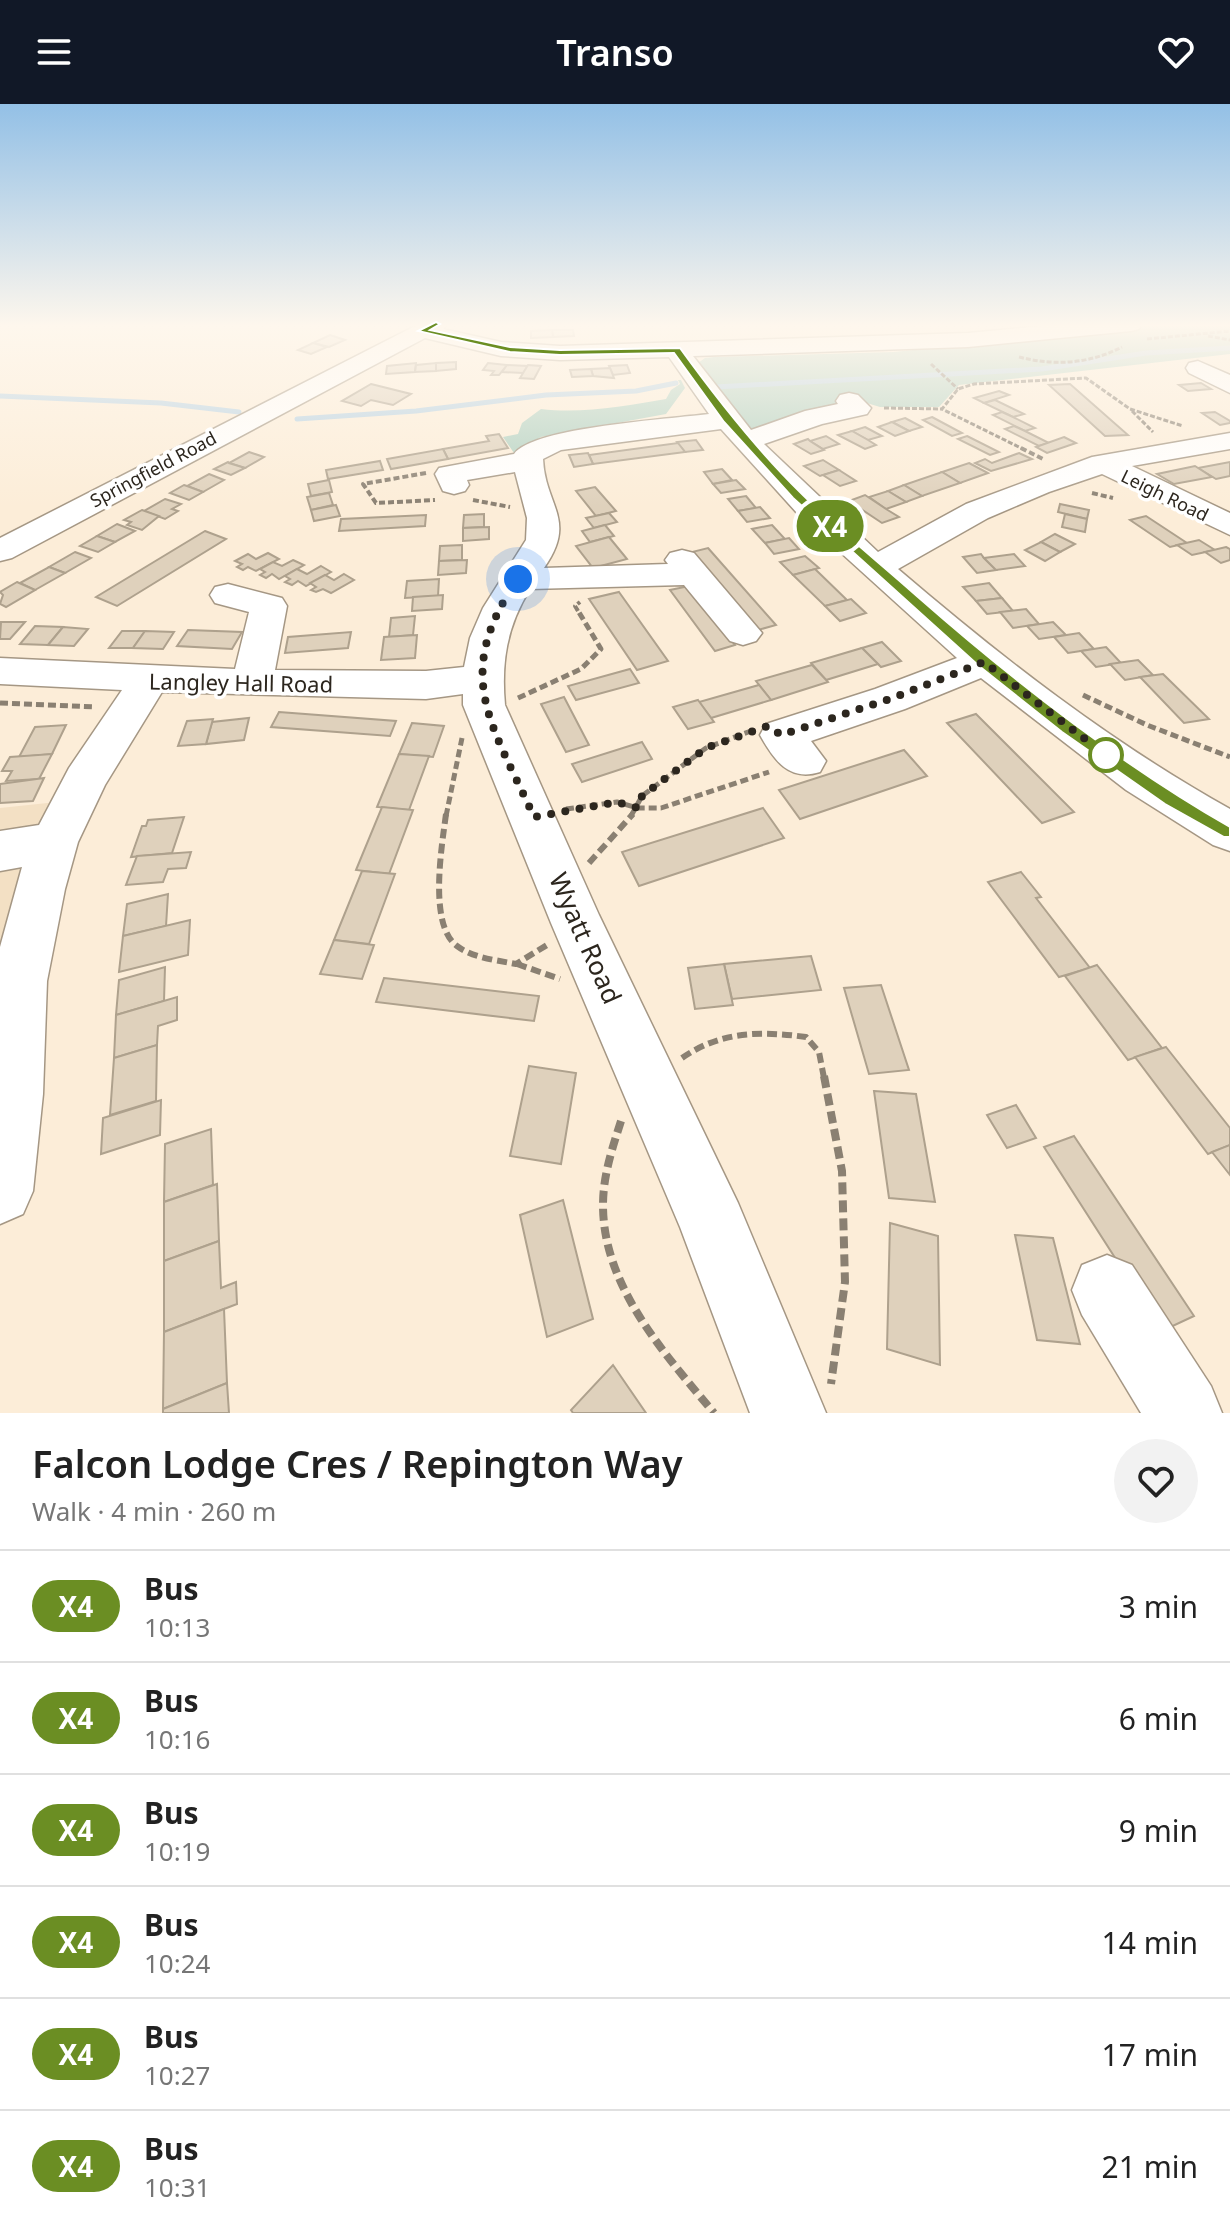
<!DOCTYPE html>
<html lang="en">
<head>
<meta charset="utf-8">
<style>
  body { margin:0; font-family:"Noto Sans",sans-serif; background:#f2f2f2; color:#222; height:100vh; display:flex; flex-direction:column; font-size:30px; white-space:nowrap }
  * { box-sizing:border-box; margin:0 }
  p { font-size:26px; color:#767676 }
  .icon { flex:none; width:44px; height:44px; fill:none; stroke:currentColor; stroke-width:2; stroke-linecap:round; stroke-linejoin:round }
  .map { position:relative; height:1309px; overflow:hidden }
  .details { display:flex; flex-direction:column; background:#fff; flex:1 }
  .details>* { flex:none }
  .badge { padding:0 16px; border-radius:26px; font-size:28px; line-height:52px }
  .you { position:absolute; width:40px; height:40px; margin:-20px; border:6px solid #fff; border-radius:50%; background:#1a73e8; box-shadow:0 0 0 12px #1a73e833 }
  .map>.badge { position:absolute; translate:-50% -50%; box-shadow:0 0 0 4px #fff }
  .round { display:grid; place-items:center; flex:none; width:84px; height:84px; border-radius:42px; background:#f2f2f2 }
  .overview { display:flex; align-items:center; justify-content:space-between; height:136px; padding:0 32px }
  h1 { font-size:38px; font-weight:600; line-height:60px }
  ul { padding:0; list-style:none }
  li { display:flex; align-items:center; gap:24px; height:112px; padding:0 32px; border-top:2px solid #e0e0e0 }
  li div { flex:1 }
  li b { display:block; font-size:30px }
  li em { font-style:normal }
  li .badge { min-width:88px; font-weight:700; text-align:center }
  header { display:flex; justify-content:space-between; align-items:center; height:104px; padding:0 32px; background:#111827; color:#fff; font-size:36px; font-weight:600 }
  .map>svg:first-child { display:block }
  .built { fill:#f3e0c4 }
  .green { fill:#b1d1c2 }
  .lines { fill:none; stroke-linecap:round; stroke-linejoin:round }
  .stream { stroke:#b5d1e4; stroke-width:5 }
  .building { fill:#dfd1bc; stroke:#aea18d; stroke-width:2 }
  .minor-casing { stroke:#a59784; stroke-width:3 }
  .path-far4 { stroke:#8a8072; stroke-width:3; stroke-dasharray:5 2; stroke-linecap:butt }
  .path-far3 { stroke:#8a8072; stroke-width:4; stroke-dasharray:6 3; stroke-linecap:butt }
  .path-far2 { stroke:#8a8072; stroke-width:5; stroke-dasharray:8 4; stroke-linecap:butt }
  .path-far1 { stroke:#8a8072; stroke-width:6; stroke-dasharray:10 5; stroke-linecap:butt }
  .path { stroke:#8a8072; stroke-width:8; stroke-dasharray:12 6; stroke-linecap:butt }
  .minor { fill:#fff; fill-rule:evenodd }
  .line { fill:#6b8e23; stroke:#fff; stroke-width:2 }
  .walk { stroke:#2c261e; stroke-width:8; stroke-dasharray:0 14.4 }
  .stop-dot { fill:#fff; stroke:#6b8e23; stroke-width:4 }
  .labels { text-anchor:middle; dominant-baseline:central; stroke-width:7; stroke-linejoin:round; paint-order:stroke }
  .far-street-label { font-size:18px; fill:#2c261e; stroke:#fff }
  .street-label { font-size:22px; fill:#2c261e; stroke:#fff }
  .near-street-label { font-size:26px; fill:#2c261e; stroke:#fff }
</style>
</head>
<body>
<header><svg class="icon" aria-label="menu" viewBox="0 0 24 24"><path d="M4 6h16M4 12h16M4 18h16"/></svg>Transo<svg class="icon" aria-label="heart" viewBox="0 0 24 24"><path d="M12 20l-8-8c-3-5 5-10 8-4 3-6 11-1 8 4z"/></svg></header>
<div class="map">
<svg width="1230" height="1309" viewBox="0 0 1230 1309">
  <rect width="100%" height="100%" fill="#fcedd8"/>
  <polygon class="built" points="57,698 0,875 0,704"/>
  <g class="green">
    <polygon points="1230,220 1230,250 959,281 939,303 880,303 850,294 841,304 753,327 698,259 705,254 714,253 894,248 1154,221"/>
    <path d="M678 276H681L685 284 666 310 541 333 514 349 503 333 518 330 522 319 541 305C581 310 627 302 666 295L671 286 680 280Z"/>
  </g>
  <g class="lines">
    <g class="stream">
      <polyline points="716,283 1042,265 1146,249 1230,244"/>
      <polyline points="0,292 161,299 239,308"/>
      <polyline points="297,315 416,307 546,291 636,287 676,279"/>
    </g>
  </g>
  <g class="building">
    <polygon points="552,226 573,226 574,232 553,233"/>
    <polygon points="552,226 553,233 531,234 531,227"/>
    <polygon points="330,231 345,236 329,243 313,239"/>
    <polygon points="313,239 327,243 311,250 298,246"/>
    <polygon points="456,258 456,265 436,267 436,259"/>
    <polygon points="416,259 415,268 386,270 387,262"/>
    <polygon points="436,259 436,267 415,268 416,261"/>
    <polygon points="488,259 507,261 499,271 491,271 494,267 483,266"/>
    <polygon points="507,261 528,262 523,269 502,268"/>
    <polygon points="528,261 541,262 534,275 520,274"/>
    <polygon points="627,261 630,269 613,271 609,262"/>
    <polygon points="610,264 614,274 593,272 591,265"/>
    <polygon points="591,265 593,272 572,273 570,266"/>
    <polygon points="1201,279 1211,285 1188,287 1179,281"/>
    <polygon points="371,280 411,290 393,301 371,296 361,302 342,297"/>
    <polygon points="1070,280 1128,331 1105,332 1049,281"/>
    <polygon points="999,287 1009,291 984,299 974,294"/>
    <polygon points="995,296 1024,310 1013,313 984,299"/>
    <polygon points="1002,308 1013,313 1035,324 1025,327 993,311"/>
    <polygon points="1215,308 1230,317 1230,319 1220,321 1202,309"/>
    <polygon points="932,313 962,329 952,332 923,316"/>
    <polygon points="905,314 922,323 909,327 892,318"/>
    <polygon points="892,318 909,327 895,332 878,323"/>
    <polygon points="1014,322 1025,327 1049,339 1039,342 1005,325"/>
    <polygon points="865,323 882,332 868,336 852,327"/>
    <polygon points="852,327 868,336 876,341 865,345 838,331"/>
    <polygon points="499,330 508,344 448,355 443,345 489,337 486,332"/>
    <polygon points="826,332 839,340 823,345 810,337"/>
    <polygon points="967,332 999,348 990,351 958,335"/>
    <polygon points="1064,333 1076,339 1047,349 1036,343"/>
    <polygon points="808,335 810,337 824,346 811,350 794,340"/>
    <polygon points="696,336 703,346 685,348 677,338"/>
    <polygon points="678,339 685,348 593,360 589,351"/>
    <polygon points="443,345 448,355 391,365 387,355"/>
    <polygon points="249,348 264,353 245,364 229,359"/>
    <polygon points="588,349 593,360 574,363 569,351"/>
    <polygon points="1019,349 1032,355 991,367 975,359 985,355 992,359"/>
    <polygon points="823,356 839,366 820,372 804,362"/>
    <polygon points="380,357 383,366 328,375 326,366"/>
    <polygon points="228,358 229,359 245,364 231,371 214,365"/>
    <polygon points="1230,358 1230,372 1216,375 1198,364"/>
    <polygon points="969,359 988,369 960,379 942,368"/>
    <polygon points="1195,362 1212,373 1174,380 1157,370"/>
    <polygon points="722,365 732,376 713,380 704,368"/>
    <polygon points="839,366 856,377 840,382 823,371"/>
    <polygon points="942,368 960,379 922,392 904,381"/>
    <polygon points="209,370 224,376 203,388 187,382"/>
    <polygon points="329,376 332,388 311,392 308,380"/>
    <polygon points="736,376 745,385 721,389 713,380"/>
    <polygon points="184,381 187,382 203,388 189,396 170,389"/>
    <polygon points="904,381 922,392 906,398 888,387"/>
    <polygon points="595,383 616,407 596,412 576,387"/>
    <polygon points="888,387 906,398 886,405 869,393"/>
    <polygon points="329,389 333,401 311,406 307,393"/>
    <polygon points="865,391 886,405 899,413 882,419 849,397"/>
    <polygon points="746,392 756,404 738,407 728,395"/>
    <polygon points="165,395 181,400 172,405 178,407 165,415 144,407"/>
    <polygon points="1060,400 1089,406 1087,415 1058,408"/>
    <polygon points="336,401 340,412 314,417 311,406"/>
    <polygon points="760,403 770,414 747,418 738,407"/>
    <polygon points="142,406 159,412 142,426 127,421 131,418 124,416"/>
    <polygon points="609,409 617,418 594,424 586,414"/>
    <polygon points="484,410 484,423 463,424 464,411"/>
    <polygon points="1065,410 1087,415 1085,428 1062,423"/>
    <polygon points="426,411 425,422 339,427 341,415"/>
    <polygon points="1146,412 1187,439 1170,443 1130,416"/>
    <polygon points="117,420 135,427 115,438 97,432"/>
    <polygon points="605,421 614,432 590,438 582,427"/>
    <polygon points="772,421 785,435 765,439 752,425"/>
    <polygon points="489,423 489,435 463,437 463,424"/>
    <polygon points="205,427 226,435 117,502 96,493"/>
    <polygon points="1055,430 1075,440 1060,448 1041,438"/>
    <polygon points="97,432 115,438 98,448 80,442"/>
    <polygon points="609,433 627,455 593,464 576,442"/>
    <polygon points="789,434 799,445 774,450 765,439"/>
    <polygon points="1199,436 1215,446 1192,451 1177,441"/>
    <polygon points="1041,438 1060,448 1045,457 1025,446"/>
    <polygon points="462,441 462,456 439,457 440,442"/>
    <polygon points="1226,443 1230,445 1230,456 1221,459 1205,448"/>
    <polygon points="708,444 776,521 758,526 692,448"/>
    <polygon points="75,448 91,454 65,469 49,463"/>
    <polygon points="268,449 279,455 256,467 248,463 243,466 237,463 242,460 235,457 248,450 256,455"/>
    <polygon points="981,450 984,454 996,466 977,469 963,453"/>
    <polygon points="1014,450 1025,462 996,466 984,454"/>
    <polygon points="805,452 819,464 793,471 780,458"/>
    <polygon points="293,456 304,461 279,475 272,470 266,474 260,471 265,468 260,465 273,458 282,462"/>
    <polygon points="467,456 466,469 438,471 439,457"/>
    <polygon points="321,462 331,468 306,482 298,477 292,481 285,478 290,475 285,472 297,465 307,470"/>
    <polygon points="49,463 65,469 35,486 20,479"/>
    <polygon points="815,465 847,496 825,502 793,471"/>
    <polygon points="344,470 354,476 331,489 323,485 316,488 311,486 316,483 310,479 325,471 334,476"/>
    <polygon points="439,475 438,492 405,494 407,477"/>
    <polygon points="17,478 35,486 6,503 0,500 3,491 0,488"/>
    <polygon points="989,479 1002,494 976,497 963,483"/>
    <polygon points="689,482 735,541 715,547 670,486"/>
    <polygon points="619,488 668,557 637,566 589,495"/>
    <polygon points="443,491 442,505 412,507 413,493"/>
    <polygon points="1002,494 1013,507 987,510 976,497"/>
    <polygon points="851,495 866,509 840,517 825,502"/>
    <polygon points="1026,505 1039,520 1013,524 1000,508"/>
    <polygon points="415,512 413,531 389,533 391,514"/>
    <polygon points="25,518 10,535 0,535 1,518"/>
    <polygon points="1053,518 1066,531 1039,535 1027,522"/>
    <polygon points="35,522 63,523 48,541 20,540"/>
    <polygon points="63,523 88,525 74,542 48,541"/>
    <polygon points="188,526 242,528 232,545 177,542"/>
    <polygon points="122,527 145,527 133,544 109,544"/>
    <polygon points="145,527 174,528 163,545 133,544"/>
    <polygon points="351,528 348,544 285,549 288,533"/>
    <polygon points="1079,529 1094,545 1068,549 1054,533"/>
    <polygon points="417,531 415,554 381,556 384,533"/>
    <polygon points="882,538 901,557 881,563 862,544"/>
    <polygon points="1106,543 1121,559 1096,563 1081,547"/>
    <polygon points="862,544 878,560 826,576 811,559"/>
    <polygon points="1138,556 1153,571 1125,576 1110,560"/>
    <polygon points="812,561 828,578 771,596 756,577"/>
    <polygon points="630,565 639,579 576,596 568,582"/>
    <polygon points="1163,570 1209,615 1184,619 1140,573"/>
    <polygon points="759,581 771,596 711,614 699,598"/>
    <polygon points="564,593 589,641 566,648 541,600"/>
    <polygon points="698,596 714,618 688,625 673,603"/>
    <polygon points="279,608 396,617 390,632 271,623"/>
    <polygon points="976,610 1074,708 1042,719 947,619"/>
    <polygon points="249,614 244,636 206,640 212,618"/>
    <polygon points="213,615 206,640 178,642 187,617"/>
    <polygon points="412,619 444,622 433,653 399,650"/>
    <polygon points="66,621 52,650 19,653 35,623"/>
    <polygon points="642,638 652,655 582,678 572,660"/>
    <polygon points="904,646 927,672 800,715 779,686"/>
    <polygon points="52,650 39,675 6,677 12,667 2,667 10,653"/>
    <polygon points="399,650 429,652 409,706 377,703"/>
    <polygon points="44,674 33,697 0,699 0,680"/>
    <polygon points="382,703 413,706 389,770 356,766"/>
    <polygon points="763,704 784,734 639,782 622,748"/>
    <polygon points="184,713 172,749 131,753 142,722 146,722 148,716"/>
    <polygon points="191,748 186,764 168,765 163,778 126,781 137,752"/>
    <polygon points="362,767 395,770 369,840 334,836"/>
    <polygon points="1021,768 1041,793 1036,794 1090,864 1059,873 988,778"/>
    <polygon points="168,790 166,822 123,832 127,800"/>
    <polygon points="190,816 188,851 119,868 123,832"/>
    <polygon points="334,836 374,841 362,875 320,870"/>
    <polygon points="811,852 821,886 732,895 724,860"/>
    <polygon points="724,860 733,901 695,905 688,864"/>
    <polygon points="1097,861 1162,944 1128,956 1065,872"/>
    <polygon points="165,863 164,897 116,911 119,876"/>
    <polygon points="384,874 539,892 534,917 376,898"/>
    <polygon points="881,881 909,966 869,970 844,884"/>
    <polygon points="177,893 177,916 158,922 157,941 114,954 116,911"/>
    <polygon points="157,941 156,997 110,1011 114,954"/>
    <polygon points="1166,943 1230,1024 1230,1041 1208,1050 1135,953"/>
    <polygon points="529,962 576,969 561,1060 510,1052"/>
    <polygon points="874,987 916,990 935,1098 889,1094"/>
    <polygon points="161,996 160,1031 101,1050 103,1014"/>
    <polygon points="1016,1001 1036,1034 1007,1044 987,1011"/>
    <polygon points="211,1025 213,1081 164,1098 165,1040"/>
    <polygon points="1074,1032 1194,1212 1162,1227 1044,1043"/>
    <polygon points="1230,1041 1230,1071 1212,1048"/>
    <polygon points="217,1080 219,1137 164,1157 164,1098"/>
    <polygon points="563,1096 593,1215 547,1233 520,1111"/>
    <polygon points="890,1119 938,1132 940,1261 887,1245"/>
    <polygon points="1015,1131 1053,1134 1080,1240 1037,1236"/>
    <polygon points="219,1137 221,1184 236,1178 237,1200 164,1228 164,1157"/>
    <polygon points="224,1205 227,1279 163,1305 164,1228"/>
    <polygon points="613,1261 646,1309 573,1309 571,1306"/>
    <polygon points="227,1279 229,1309 163,1309 163,1305"/>
  </g>
  <g class="lines">
    <defs>
      <g id="minor">
        <path d="M419 220H447L443 225 501 238 560 242 968 229 1063 220H1142L1139 225 1131 227 968 243 693 252 751 326 805 307 838 300 836 297 840 291 849 289 858 291 871 304 867 310 822 320 764 340 878 448 966 400 1092 353 1230 329V345L1132 362 1230 409V431L1102 370 1049 388 988 414 898 465C1002 554 1110 638 1230 705V747L1213 741 1126 686 981 574 905 605 811 637 826 657 820 668C789 678 774 656 760 631L766 620 875 585 957 554 797 409 721 325 561 346 543 355C545 402 578 416 544 464L668 460 665 456 670 449 682 446 694 449 762 529 756 537 743 541 730 537 684 481 530 485C507 522 501 558 505 601L599 811 738 1099 826 1309H750L680 1123 551 819 463 601V590L426 595 162 588 105 681 78 738 65 785 47 877 43 990 33 1087 23 1110 0 1120V843L22 763 0 767V727L39 721 69 664 122 586 0 580V554L235 565 249 508 215 499 210 491 215 483 228 480 282 494 287 502 275 566 426 567 464 563 470 534 483 504 526 436 527 414 515 368 467 376 469 381 465 387 454 390 443 387 435 370 439 364 514 350C533 323 671 315 709 310L669 253 560 256 501 252 425 234 12 454 0 457V434Z"/>
        <polygon points="1198,257 1230,271 1230,289 1189,269 1186,264 1189,259"/>
        <polygon points="1107,1151 1132,1161 1211,1282 1222,1309 1141,1309 1082,1211 1072,1186 1082,1161"/>
      </g>
    </defs>
    <use href="#minor" class="minor-casing"/>
    <g class="path-far4">
      <polyline points="1208,232 1230,236"/>
      <polyline points="1147,235 1230,227"/>
      <path d="M1019 253C1055 262 1089 260 1122 243"/>
      <polyline points="931,260 958,285"/>
      <polyline points="884,304 942,305"/>
      <polyline points="1132,307 1153,328"/>
      <polyline points="1025,346 942,305 958,285 974,280 1086,274 1130,305 1183,322"/>
    </g>
    <g class="path-far3">
      <polyline points="1021,344 1045,356"/>
      <polyline points="426,369 363,380 376,399 435,396"/>
      <polyline points="1092,389 1113,394"/>
      <polyline points="473,396 510,403"/>
      <polyline points="578,507 575,502 580,498"/>
    </g>
    <g class="path-far2">
      <polyline points="1083,591 1147,621 1230,653"/>
      <polyline points="518,594 581,565 601,545 577,505"/>
      <polyline points="0,599 95,603"/>
      <polyline points="566,705 617,698 638,704 661,704 769,668"/>
      <polyline points="446,712 462,634"/>
      <polyline points="631,712 642,692 706,644 751,627"/>
    </g>
    <g class="path-far1">
      <path d="M446 710C442 741 428 821 457 842 473 854 496 856 516 860L547 841"/>
      <polyline points="589,759 633,710"/>
      <polyline points="517,860 560,875"/>
      <path d="M682 954C721 927 760 927 806 933L819 948 824 974"/>
    </g>
    <g class="path">
      <polyline points="824,972 842,1067 845,1178 831,1280"/>
      <path d="M621 1017C612 1045 603 1072 603 1101 603 1183 665 1250 714 1309"/>
    </g>
    <use href="#minor" class="minor"/>
  </g>
  <linearGradient id="sky" x2="0" y2="1"><stop stop-color="#93c0e6"/><stop offset="0.55" stop-color="#fef7ed"/><stop offset="1" stop-color="#fef7ed" stop-opacity="0"/></linearGradient>
  <rect width="1230" height="403" fill="url(#sky)"/>
  <path class="line" d="M436 218 440 220 430 226 510 243 560 246 680 244C717 295 755 344 800 388 837 425 879 458 918 493 1017 580 1120 660 1230 723V733H1224L1165 700 1062 628 979 562 793 394 724 318 674 249 560 251 510 248 418 227Z"/>
  <g class="lines">
    <path class="walk" d="M518 475C451 571 492 620 534 713L617 698 638 704 642 692 706 644 768 622 781 631 890 595 984 558 1106 651"/>
  </g>
  <circle class="stop-dot" cx="1106" cy="651" r="16"/>
  <g class="labels">
    <g class="far-street-label">
      <text transform="translate(153 365) rotate(-28)">Springfield Road</text>
      <text transform="translate(1165 391) rotate(26)">Leigh Road</text>
    </g>
    <g class="street-label">
      <text transform="translate(241 578) rotate(1)">Langley Hall Road</text>
    </g>
    <g class="near-street-label">
      <text transform="translate(586 834) rotate(66)">Wyatt Road</text>
    </g>
  </g>
</svg>
<div class="you" style="left:518px;top:475px"></div>
<b class="badge" style="left:830px;top:422px;background:#6b8e23;color:#fff">X4</b>
</div>
<section class="details">
<div class="overview"><div><h1>Falcon Lodge Cres / Repington Way</h1><p>Walk · 4 min · 260 m</p></div><a class="round"><svg class="icon" aria-label="heart" viewBox="0 0 24 24"><path d="M12 20l-8-8c-3-5 5-10 8-4 3-6 11-1 8 4z"/></svg></a></div>
<ul>
<li><span class="badge" style="background:#6b8e23;color:#fff">X4</span><div><b>Bus</b><p>10:13</p></div><em>3 min</em></li>
<li><span class="badge" style="background:#6b8e23;color:#fff">X4</span><div><b>Bus</b><p>10:16</p></div><em>6 min</em></li>
<li><span class="badge" style="background:#6b8e23;color:#fff">X4</span><div><b>Bus</b><p>10:19</p></div><em>9 min</em></li>
<li><span class="badge" style="background:#6b8e23;color:#fff">X4</span><div><b>Bus</b><p>10:24</p></div><em>14 min</em></li>
<li><span class="badge" style="background:#6b8e23;color:#fff">X4</span><div><b>Bus</b><p>10:27</p></div><em>17 min</em></li>
<li><span class="badge" style="background:#6b8e23;color:#fff">X4</span><div><b>Bus</b><p>10:31</p></div><em>21 min</em></li>
</ul>
</section>
</body>
</html>
